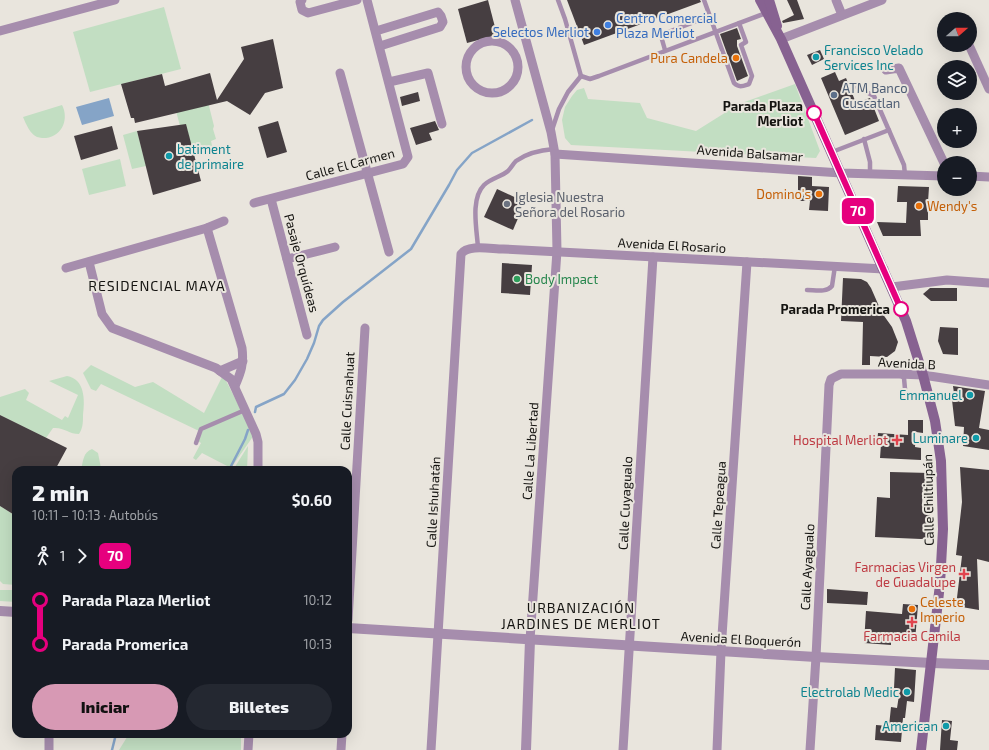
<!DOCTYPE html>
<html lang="es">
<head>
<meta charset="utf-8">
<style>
  body { margin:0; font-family:"Exo 2",sans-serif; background:#242831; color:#f1f3f6; height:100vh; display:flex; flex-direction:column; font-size:15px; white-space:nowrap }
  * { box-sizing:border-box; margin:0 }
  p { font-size:13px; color:#9ea1a6 }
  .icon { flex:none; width:22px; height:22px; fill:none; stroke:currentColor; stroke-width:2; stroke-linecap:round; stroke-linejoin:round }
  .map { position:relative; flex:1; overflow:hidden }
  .details { position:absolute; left:12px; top:466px; width:340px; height:272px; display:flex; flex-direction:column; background:#171b24; border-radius:12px; box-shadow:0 4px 16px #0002 }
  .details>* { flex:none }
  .badge { padding:0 8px; border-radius:6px; font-size:14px; line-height:26px }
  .needle { width:26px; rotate:70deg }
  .fabs { position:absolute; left:937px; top:12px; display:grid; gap:8px }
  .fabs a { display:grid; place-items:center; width:40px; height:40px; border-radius:50%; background:#171b24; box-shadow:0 4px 16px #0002; font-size:20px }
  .map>.badge { position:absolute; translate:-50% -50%; box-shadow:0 0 0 2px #fff }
  .legs { display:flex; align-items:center; gap:6px; height:44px; padding:0 20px; font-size:13px }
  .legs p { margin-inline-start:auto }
  .headline { display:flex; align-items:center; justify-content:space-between; height:68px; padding:0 20px }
  h1 { font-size:22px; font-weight:800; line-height:30px }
  .cta { display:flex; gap:8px; margin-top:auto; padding:8px 20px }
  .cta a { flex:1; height:46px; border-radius:24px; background:#d799b4; color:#111; font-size:16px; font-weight:800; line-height:46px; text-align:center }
  .cta a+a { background:#242831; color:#f1f3f6 }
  ul { padding:0 20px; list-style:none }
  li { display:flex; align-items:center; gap:14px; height:44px; font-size:15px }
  li i { display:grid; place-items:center; width:6px; height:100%; margin:0 5px; background:currentColor }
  li i::after { content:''; width:10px; height:10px; margin:-5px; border:3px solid; border-radius:50%; background:#171b24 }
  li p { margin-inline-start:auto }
  li:first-child i { background:linear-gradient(#0000 50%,currentColor 0) }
  li:last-child i { background:linear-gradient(currentColor 50%,#0000 0) }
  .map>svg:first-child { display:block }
  .green { fill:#c2dec2 }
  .water { fill:#85a4c7 }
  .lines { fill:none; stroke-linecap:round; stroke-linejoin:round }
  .stream { stroke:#85a4c7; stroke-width:2.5 }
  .building { fill:#463e41 }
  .service { stroke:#a68dad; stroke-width:4.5 }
  .minor { stroke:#a68dad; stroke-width:9 }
  .tertiary { stroke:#a68dad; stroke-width:10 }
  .secondary { stroke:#876291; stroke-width:10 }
  .line-1-casing { stroke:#fff; stroke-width:9 }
  .line-1 { stroke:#e6007e; stroke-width:6 }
  .shop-dot { fill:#3f7fe0; stroke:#e9e5dd; stroke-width:1.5 }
  .culture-dot { fill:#0f9aa8; stroke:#e9e5dd; stroke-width:1.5 }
  .food-dot { fill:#e8710a; stroke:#e9e5dd; stroke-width:1.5 }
  .service-dot { fill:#5c6f8a; stroke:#e9e5dd; stroke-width:1.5 }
  .stop-1-dot { fill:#fff; stroke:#e6007e; stroke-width:2 }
  .worship-dot { fill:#6b7280; stroke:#e9e5dd; stroke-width:1.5 }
  .leisure-dot { fill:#2e9e5b; stroke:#e9e5dd; stroke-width:1.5 }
  .health-dot { fill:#e0444e; stroke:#e9e5dd; stroke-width:1.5 }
  .labels { text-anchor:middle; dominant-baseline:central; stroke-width:4; stroke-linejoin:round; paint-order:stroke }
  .shop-label { font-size:13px; fill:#366cbe; stroke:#e9e5dd; text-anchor:start }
  .culture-label { font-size:13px; fill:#0d838f; stroke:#e9e5dd; text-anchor:end }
  .food-label { font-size:13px; fill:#c56008; stroke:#e9e5dd; text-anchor:end }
  .service-label { font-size:13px; fill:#4e5e75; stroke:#e9e5dd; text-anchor:start }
  .stop-label { font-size:13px; font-weight:bold; fill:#151411; stroke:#e9e5dd; text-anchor:end }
  .street-label { font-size:13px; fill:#151411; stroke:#e9e5dd }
  .worship-label { font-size:13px; fill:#5b616d; stroke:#e9e5dd; text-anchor:start }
  .leisure-label { font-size:13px; fill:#27864d; stroke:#e9e5dd; text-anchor:start }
  .health-label { font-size:13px; fill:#be3a42; stroke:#e9e5dd; text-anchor:end }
  .neighbourhood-label { font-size:14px; letter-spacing:1px; fill:#151411; stroke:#e9e5dd }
</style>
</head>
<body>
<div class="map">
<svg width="989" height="750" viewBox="0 0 989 750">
  <rect width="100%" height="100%" fill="#e9e5dd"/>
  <g class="green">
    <polygon points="164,7 181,69 90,92 73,32"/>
    <polygon points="795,84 820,151 816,158 571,145 565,138 562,120 565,107 572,96 577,90 584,88 588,99 640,103 647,118 696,131 739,104"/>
    <polygon points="208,102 214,126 213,129 216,139 211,141 213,150 188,156 176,111"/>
    <path d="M62 105C69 118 63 136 46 138 44 138 40 138 37 137 30 134 26 124 23 117Z"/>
    <polygon points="137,131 146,166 132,169 123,135"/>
    <polygon points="120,159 126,186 89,195 82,169"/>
    <polygon points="91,365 135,387 153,382 204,413 223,375 254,435 231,468 202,453 196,460 193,458 201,443 195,439 199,431 101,384 96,391 91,389 83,373"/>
    <path d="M67 376C85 379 85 400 83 415 83 422 83 428 79 434 69 434 64 427 53 428L46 438 0 415V397L25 389 29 393 26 400 62 420 65 416 68 418 78 395 49 381Z"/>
    <polygon points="248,446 247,470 233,470"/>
    <path d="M92 449 98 453 101 468 100 470H81C83 462 83 452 92 449Z"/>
    <polygon points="0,506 16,516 16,585 3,584 0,581"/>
    <polygon points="0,590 16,590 16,602 0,601"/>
    <polygon points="129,734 241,734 241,750 119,750"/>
  </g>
  <polygon class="water" points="109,98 114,116 82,125 76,107"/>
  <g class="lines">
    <g class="stream">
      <polyline points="255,412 256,407 284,394 295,380 307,359 314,343 319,326 323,320 343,302 411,249 449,185 457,170 472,153 532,120"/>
      <polyline points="229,470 245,439 248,430"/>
      <polyline points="112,750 116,734"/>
    </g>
  </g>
  <g class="building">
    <polygon points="488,0 497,35 467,43 458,9"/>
    <polygon points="567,0 700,0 701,2 584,45"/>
    <polygon points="787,0 797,0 804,19 783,23 782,21 794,15"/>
    <polygon points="737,28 741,39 737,40 737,46 748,76 737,81 720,34"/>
    <polygon points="273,39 283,88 265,93 250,115 227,101 135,123 134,118 131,118 121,84 162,74 165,86 210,73 217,100 244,59 241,47"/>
    <polygon points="820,50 824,59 812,65 807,55"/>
    <polygon points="835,72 839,81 846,78 856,103 870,98 879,121 845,135 821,78"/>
    <polygon points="418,92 420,101 402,106 400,97"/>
    <polygon points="278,121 287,152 267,158 258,127"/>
    <polygon points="435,121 439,130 429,133 432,140 416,145 410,128"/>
    <polygon points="186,124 201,181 153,195 137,131"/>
    <polygon points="112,126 118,149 81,160 74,136"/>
    <polygon points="798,176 812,177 812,186 829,187 828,211 809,210 810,201 798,201"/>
    <polygon points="898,186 929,187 928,202 932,202 932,210 928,209 928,220 920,220 921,236 883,236 877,222 906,223 907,202 897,202"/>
    <polygon points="497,189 525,202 513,230 484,217"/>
    <polygon points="502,263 532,265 530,295 501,293"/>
    <polygon points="843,278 861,279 867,282 871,288 882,313 892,327 898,342 895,351 887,357 870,356 870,365 862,365 863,322 841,321"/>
    <polygon points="930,288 957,288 957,301 931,301 923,294"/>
    <polygon points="940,327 958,328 958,355 943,354 938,341"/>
    <polygon points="953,386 985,391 979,428 989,430 989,450 963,446 964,427 955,426 952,400 955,401"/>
    <polygon points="0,415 67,448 55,470 16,470 16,516 0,506"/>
    <polygon points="908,420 923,420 923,433 916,432 915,447 921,448 921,460 880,458 881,444 877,444 878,433 908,435"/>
    <polygon points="960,467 989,470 989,562 977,559 979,610 956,606 962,556 956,555 962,502"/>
    <polygon points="890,472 930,473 930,488 923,488 922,505 930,505 929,527 931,538 921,539 875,537 877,497 890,498"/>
    <polygon points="827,589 868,592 867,605 827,603"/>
    <polygon points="903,604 918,605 915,641 891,639 891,645 864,643 866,611 902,614"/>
    <polygon points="895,668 916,670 914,702 907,701 905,718 903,718 901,742 875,740 876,725 889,726 891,707 897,708 900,689 894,688"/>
    <polygon points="942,720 952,721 950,740 958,741 957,750 940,750"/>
  </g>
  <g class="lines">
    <g class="service">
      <polyline points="558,0 565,19 581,76"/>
      <path d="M704 0 734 83C739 88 743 86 749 84L752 76 741 45 746 42 739 23"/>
      <polyline points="665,50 661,36 663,34 710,16"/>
      <polyline points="581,76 590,79 599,76 766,13"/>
      <polyline points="857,87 874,96 904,165 905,175"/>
      <polyline points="552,130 559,109 568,92 581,76"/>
      <polyline points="864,139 870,162 870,174"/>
      <polyline points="832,152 889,130"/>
      <path d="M478 248C477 230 470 199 484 185 491 178 501 177 508 171 511 168 513 164 516 161 527 153 541 150 554 149"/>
      <path d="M807 290C815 290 826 293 832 286L835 266"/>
      <polyline points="900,375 904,378 905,389"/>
      <polyline points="196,443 201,429 245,410"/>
    </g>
    <g class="minor">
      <polyline points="302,0 300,2 302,10 308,13 357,0"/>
      <polyline points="515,0 551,132 555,154 557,251 530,640"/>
      <polyline points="836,0 842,15"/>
      <polyline points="0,31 115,0"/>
      <polyline points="376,31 438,12 441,16 443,22 440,27 380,46"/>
      <polyline points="781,39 882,0"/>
      <circle cx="492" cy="67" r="26"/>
      <polyline points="969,45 989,89"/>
      <polyline points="886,70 899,68 944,163"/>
      <polyline points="340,73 389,252"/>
      <polyline points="389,82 428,73 442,124"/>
      <polyline points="555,154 841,173 944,176"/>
      <polyline points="970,176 989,177"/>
      <polyline points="271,199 307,335"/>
      <polyline points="254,203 403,164 408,157 367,0"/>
      <path d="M207 228 242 348C244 364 241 372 235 386"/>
      <polyline points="287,259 335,247"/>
      <polyline points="89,262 102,314 112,328 216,368 231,379 256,434 258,442 258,470"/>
      <polyline points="66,268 207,228 224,221"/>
      <polyline points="892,287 947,280 989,283"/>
      <polyline points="220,371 243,361"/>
      <polyline points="348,620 365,328"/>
      <polyline points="49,750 49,734"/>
      <polyline points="248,750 249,734"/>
      <polyline points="341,750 342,734"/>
      <path d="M431 750 461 254C468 244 491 249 503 249L884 269"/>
      <polyline points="623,750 653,257"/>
      <polyline points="717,750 721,651 747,262"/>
      <polyline points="810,750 816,657 829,385 831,379 841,374 899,374 923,375 989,385"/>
    </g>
    <g class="tertiary">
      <polyline points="0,611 16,612"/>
      <polyline points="348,628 816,657 932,663 989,665"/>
      <polyline points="526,750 530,640"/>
    </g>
    <g class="secondary">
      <polyline points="760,0 781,39 906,321 923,375 935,421 941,461 943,529 940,584 921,750"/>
      <polyline points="769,0 777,26"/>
    </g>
  </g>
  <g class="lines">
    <defs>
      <polyline id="line-1" points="814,113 901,309"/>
    </defs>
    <use href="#line-1" class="line-1-casing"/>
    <use href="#line-1" class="line-1"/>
  </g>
  <g class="shop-dot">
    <circle cx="608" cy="25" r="4"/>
    <circle cx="597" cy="32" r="4"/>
  </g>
  <g class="culture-dot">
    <circle cx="816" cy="57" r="4"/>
    <circle cx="169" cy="156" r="4"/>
    <circle cx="970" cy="395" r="4"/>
    <circle cx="976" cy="438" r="4"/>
    <circle cx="907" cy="692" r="4"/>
    <circle cx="946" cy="726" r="4"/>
  </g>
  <g class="food-dot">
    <circle cx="736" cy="58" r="4"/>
    <circle cx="819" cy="194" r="4"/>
    <circle cx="919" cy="206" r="4"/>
    <circle cx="912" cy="609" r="4"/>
  </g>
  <circle class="service-dot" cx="834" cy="95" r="4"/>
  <g class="stop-1-dot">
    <circle cx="814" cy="113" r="7"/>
    <circle cx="901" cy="309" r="7"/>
  </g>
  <circle class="worship-dot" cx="507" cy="204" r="4"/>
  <circle class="leisure-dot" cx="517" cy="279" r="4"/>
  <g class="health-dot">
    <path d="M895 434h4v4h4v4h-4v4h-4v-4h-4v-4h4z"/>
    <path d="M962 568h4v4h4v4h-4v4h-4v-4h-4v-4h4z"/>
    <path d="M910 616h4v4h4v4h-4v4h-4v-4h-4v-4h4z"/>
  </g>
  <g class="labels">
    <g class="shop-label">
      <text x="616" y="18">Centro Comercial<tspan x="616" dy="15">Plaza Merliot</tspan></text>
      <text x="589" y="32" text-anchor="end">Selectos Merliot</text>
    </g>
    <g class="culture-label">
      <text x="824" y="50" text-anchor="start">Francisco Velado<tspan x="824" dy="15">Services Inc</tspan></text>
      <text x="177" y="149" text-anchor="start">batiment<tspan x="177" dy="15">de primaire</tspan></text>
      <text x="962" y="395">Emmanuel</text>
      <text x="968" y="438">Luminare</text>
      <text x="899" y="692">Electrolab Medic</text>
      <text x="938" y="726">American</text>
    </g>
    <g class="food-label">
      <text x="728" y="58">Pura Candela</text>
      <text x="811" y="194">Domino's</text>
      <text x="927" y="206" text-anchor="start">Wendy's</text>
      <text x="920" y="602" text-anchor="start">Celeste<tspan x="920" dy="15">Imperio</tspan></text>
    </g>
    <g class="service-label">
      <text x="842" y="88">ATM Banco<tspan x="842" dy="15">Cuscatlan</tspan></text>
    </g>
    <g class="stop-label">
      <text x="803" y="106">Parada Plaza<tspan x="803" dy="15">Merliot</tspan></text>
      <text x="890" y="309">Parada Promerica</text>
    </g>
    <g class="street-label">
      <text transform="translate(750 153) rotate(4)">Avenida Balsamar</text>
      <text transform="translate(350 164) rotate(-15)">Calle El Carmen</text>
      <text transform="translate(672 245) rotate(3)">Avenida El Rosario</text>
      <text transform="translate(302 263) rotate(75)">Pasaje Orquídeas</text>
      <text transform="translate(907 363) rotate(3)">Avenida B</text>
      <text transform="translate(347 401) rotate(-87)">Calle Cuisnahuat</text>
      <text transform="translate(530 451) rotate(-86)">Calle La Libertad</text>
      <text transform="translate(928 500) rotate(-91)">Calle Chiltiupán</text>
      <text transform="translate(433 502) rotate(-87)">Calle Ishuhatán</text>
      <text transform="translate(625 503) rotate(-87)">Calle Cuyagualo</text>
      <text transform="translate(718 505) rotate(-86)">Calle Tepeagua</text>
      <text transform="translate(807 567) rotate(-87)">Calle Ayagualo</text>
      <text transform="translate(741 639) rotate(3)">Avenida El Boquerón</text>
    </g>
    <g class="worship-label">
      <text x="515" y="197">Iglesia Nuestra<tspan x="515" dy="15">Señora del Rosario</tspan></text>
    </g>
    <g class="leisure-label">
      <text x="525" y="279">Body Impact</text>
    </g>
    <g class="health-label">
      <text x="888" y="440">Hospital Merliot</text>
      <text x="956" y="567">Farmacias Virgen<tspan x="956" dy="15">de Guadalupe</tspan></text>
      <text x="912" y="636" text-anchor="middle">Farmacia Camila</text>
    </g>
    <g class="neighbourhood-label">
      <text x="157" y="285">RESIDENCIAL MAYA</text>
      <text x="581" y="607">URBANIZACIÓN<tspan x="581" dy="16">JARDINES DE MERLIOT</tspan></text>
    </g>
  </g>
</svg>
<div class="fabs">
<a><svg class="needle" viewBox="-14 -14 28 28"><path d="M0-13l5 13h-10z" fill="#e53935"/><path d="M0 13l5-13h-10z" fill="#9ea1a6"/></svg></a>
<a><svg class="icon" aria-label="layers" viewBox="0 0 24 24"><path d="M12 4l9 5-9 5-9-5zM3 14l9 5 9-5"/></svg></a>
<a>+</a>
<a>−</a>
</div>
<b class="badge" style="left:858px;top:211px;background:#e6007e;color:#fff">70</b>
<section class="details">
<div class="headline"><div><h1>2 min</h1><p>10:11 – 10:13 · Autobús</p></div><b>$0.60</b></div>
<div class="legs"><svg class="icon" aria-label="walk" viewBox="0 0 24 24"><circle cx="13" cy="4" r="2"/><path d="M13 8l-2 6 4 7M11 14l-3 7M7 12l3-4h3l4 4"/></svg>1<svg class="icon" aria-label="forward" viewBox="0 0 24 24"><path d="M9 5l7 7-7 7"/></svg><b class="badge" style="background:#e6007e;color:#fff">70</b></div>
<ul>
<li><i style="color:#e6007e"></i><b>Parada Plaza Merliot</b><p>10:12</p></li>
<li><i style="color:#e6007e"></i><b>Parada Promerica</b><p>10:13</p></li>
</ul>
<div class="cta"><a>Iniciar</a><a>Billetes</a></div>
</section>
</div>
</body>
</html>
